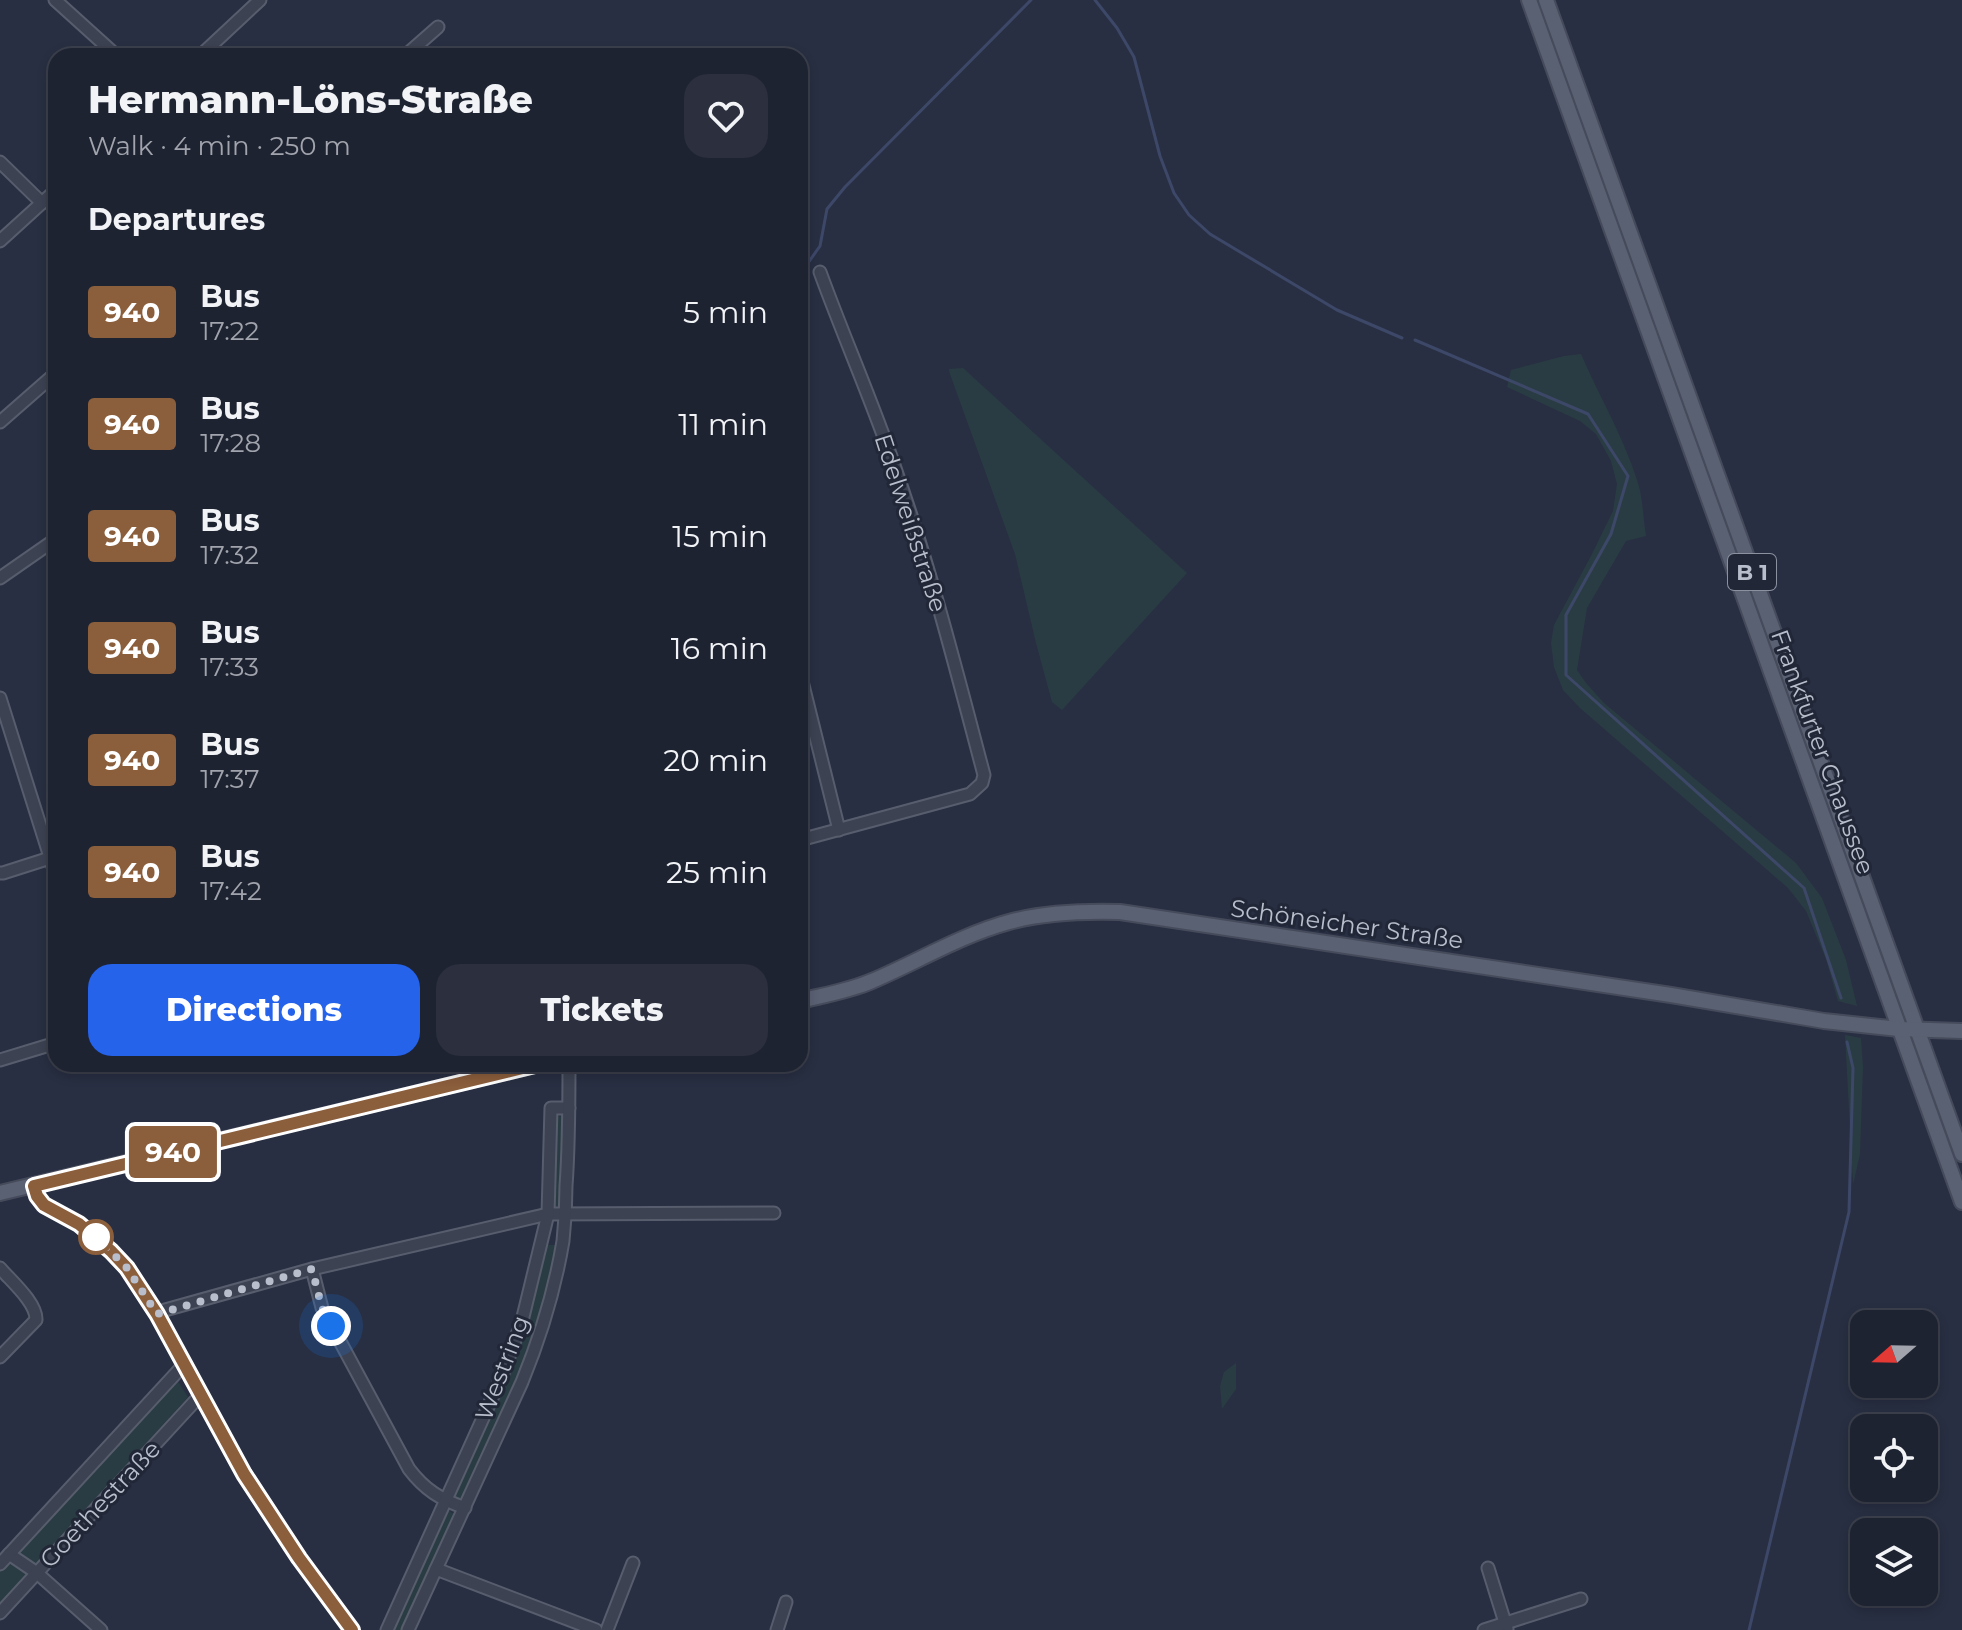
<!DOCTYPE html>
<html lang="en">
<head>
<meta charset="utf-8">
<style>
  body { margin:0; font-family:Montserrat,sans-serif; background:#2b2f3e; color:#f1f3f6; height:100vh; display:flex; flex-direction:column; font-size:30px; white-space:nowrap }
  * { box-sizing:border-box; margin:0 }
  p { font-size:26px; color:#a1a4ac }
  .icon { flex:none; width:44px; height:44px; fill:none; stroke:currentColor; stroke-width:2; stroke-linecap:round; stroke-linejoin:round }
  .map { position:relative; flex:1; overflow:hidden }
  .sheet { position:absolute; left:48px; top:48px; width:760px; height:1024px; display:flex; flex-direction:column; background:#1e2332; border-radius:24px; box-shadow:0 4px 12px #0003,0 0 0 2px #3c404d }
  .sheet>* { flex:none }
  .badge { padding:0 16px; border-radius:6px; font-size:28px; line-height:52px }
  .needle { width:52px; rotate:250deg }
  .buttons { position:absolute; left:1850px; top:1310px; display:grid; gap:16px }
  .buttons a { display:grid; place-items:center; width:88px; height:88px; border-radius:16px; background:#1e2332; box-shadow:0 4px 12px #0003,0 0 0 2px #3c404d; font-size:40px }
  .you { position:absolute; width:40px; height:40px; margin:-20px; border:6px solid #fff; border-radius:50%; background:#1a73e8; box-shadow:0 0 0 12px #1a73e833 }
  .map>.badge { position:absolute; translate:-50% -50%; box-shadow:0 0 0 4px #fff }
  h2 { padding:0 40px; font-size:30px; line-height:72px }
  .round { display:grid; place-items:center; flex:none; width:84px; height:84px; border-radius:24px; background:#2b2f3e }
  .summary { display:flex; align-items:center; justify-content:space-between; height:136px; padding:0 40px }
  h1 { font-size:38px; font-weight:800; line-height:60px }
  .button { display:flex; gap:16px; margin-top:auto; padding:16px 40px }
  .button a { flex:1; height:92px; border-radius:24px; background:#2563eb; color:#fff; font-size:32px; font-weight:800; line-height:92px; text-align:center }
  .button a+a { background:#2b2f3e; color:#f1f3f6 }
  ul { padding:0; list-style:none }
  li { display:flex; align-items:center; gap:24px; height:112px; padding:0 40px }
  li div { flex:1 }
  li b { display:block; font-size:30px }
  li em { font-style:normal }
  li .badge { min-width:88px; font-weight:700; text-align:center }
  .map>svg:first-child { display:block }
  .green { fill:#2a3c43 }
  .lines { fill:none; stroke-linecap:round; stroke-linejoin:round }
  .stream { stroke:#3d4869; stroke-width:3 }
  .minor-casing { stroke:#575d6c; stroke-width:15 }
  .major-casing { stroke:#464b5b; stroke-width:18 }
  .minor { stroke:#3c4252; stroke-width:11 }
  .major { stroke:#5a6172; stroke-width:14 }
  .line-casing { stroke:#fff; stroke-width:18 }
  .line { stroke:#8b5e3c; stroke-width:12 }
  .walk { stroke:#b9becc; stroke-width:8; stroke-dasharray:0 14.4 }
  .stop-dot { fill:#fff; stroke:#8b5e3c; stroke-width:4 }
  .labels { text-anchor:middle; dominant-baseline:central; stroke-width:6; stroke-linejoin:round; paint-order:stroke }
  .shield { fill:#212737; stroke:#8b919f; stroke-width:2 }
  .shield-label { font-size:22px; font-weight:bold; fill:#b9becc }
  .street-label { font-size:24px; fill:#b9becc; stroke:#212737 }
</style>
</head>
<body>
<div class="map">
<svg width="1962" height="1630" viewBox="0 0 1962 1630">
  <rect width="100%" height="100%" fill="#282f42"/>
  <g class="green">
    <path d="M1581 354C1599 396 1623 436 1637 480 1643 497 1643 518 1646 536L1626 541 1587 608 1577 670 1586 683 1604 703 1796 863 1822 898 1846 960 1857 1006 1838 1001 1826 959 1806 911 1788 888 1580 708 1563 690 1554 667 1551 643 1554 625 1591 556 1613 511 1617 484 1611 461 1596 434 1580 421 1507 387 1511 370 1564 356Z"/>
    <polygon points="963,368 1187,573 1062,710 1052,702 1036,643 1015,554 950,374 949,369"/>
    <polygon points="1845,1035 1861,1038 1863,1067 1860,1154 1853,1185"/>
    <polygon points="555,1116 567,1117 561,1209 553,1205"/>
    <polygon points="545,1245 557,1245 538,1333 517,1385 462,1503 451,1498 508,1375 526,1329"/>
    <polygon points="1236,1363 1236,1389 1222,1409 1220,1386 1224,1372"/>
    <polygon points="175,1377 188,1397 34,1567 16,1552"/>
    <polygon points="446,1508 456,1516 403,1630 392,1630"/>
    <polygon points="9,1561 28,1575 0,1605 0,1571"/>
  </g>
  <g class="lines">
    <g class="stream">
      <polyline points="1095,0 1117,28 1134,57 1160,156 1174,193 1189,215 1210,234 1337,310 1402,338"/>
      <polyline points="808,263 820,246 827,209 845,187 1031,0"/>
      <polyline points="1415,340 1588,414 1628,476 1611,534 1566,615 1566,675 1804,888 1841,998"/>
      <polyline points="1749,1630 1849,1212 1853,1068 1847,1042"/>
    </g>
    <defs>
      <g id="minor">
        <polyline points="55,0 117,56"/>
        <polyline points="200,56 260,0"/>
        <polyline points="405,56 438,27"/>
        <polyline points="0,162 42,203"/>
        <polyline points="0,241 56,190"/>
        <polyline points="0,422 56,373"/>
        <polyline points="0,578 56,539"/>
        <polyline points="800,673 839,830"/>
        <polyline points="0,698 56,876"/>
        <path d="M800 840 970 794 982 783 984 775C957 673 931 570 896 471 873 403 844 338 820 272"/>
        <polyline points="0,873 3,873 50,858"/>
        <polyline points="0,1060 56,1043"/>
        <polyline points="34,1186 37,1196 44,1205 66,1216 96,1237 127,1268 157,1314 244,1474 299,1558 352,1630"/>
        <path d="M0 1268C11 1281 37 1303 36 1320L0 1357"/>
        <path d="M312 1269 322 1308 409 1469C425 1490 440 1499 465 1508"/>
        <polyline points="157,1314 165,1310 312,1269 548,1214 774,1213"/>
        <polyline points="9,1554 37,1573 101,1630"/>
        <polyline points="0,1564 179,1370 185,1366"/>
        <polyline points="1488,1568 1507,1629"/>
        <polyline points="436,1569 596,1630"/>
        <polyline points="0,1613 195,1401 202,1397"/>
        <polyline points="387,1630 502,1376 522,1321 548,1214 551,1108 569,1108"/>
        <path d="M408 1630 522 1382C540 1338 555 1289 563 1241 565 1223 566 1205 566 1186 569 1146 569 1105 569 1064"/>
        <polyline points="607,1630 633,1563"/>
        <polyline points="777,1630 786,1602"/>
        <polyline points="1484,1630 1581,1599"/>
      </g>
      <g id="major">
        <polyline points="1529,0 1962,1202"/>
        <polyline points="1546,0 1962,1154"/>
        <path d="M800 1001C824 995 849 991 872 981 917 962 961 935 1009 922 1045 912 1083 911 1120 912L1671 995 1824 1021 1899 1029 1962 1031"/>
        <polyline points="0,1193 539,1064"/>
      </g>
    </defs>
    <use href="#minor" class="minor-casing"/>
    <use href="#major" class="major-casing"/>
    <use href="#minor" class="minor"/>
    <use href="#major" class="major"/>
  </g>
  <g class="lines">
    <defs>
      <polyline id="line" points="352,1630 299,1558 244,1474 157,1314 127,1268 111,1251 79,1224 44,1205 37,1196 34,1186 539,1064"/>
    </defs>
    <use href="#line" class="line-casing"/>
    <use href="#line" class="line"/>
    <polyline class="walk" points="96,1237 127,1268 157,1314 312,1269 322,1308 331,1326"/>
  </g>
  <circle class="stop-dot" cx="96" cy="1237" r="16"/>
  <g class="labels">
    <rect class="shield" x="1728" y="554" width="48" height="36" rx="6"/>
    <g class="shield-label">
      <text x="1752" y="572">B 1</text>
    </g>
    <g class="street-label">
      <text transform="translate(911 523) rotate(72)">Edelweißstraße</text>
      <text transform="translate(1823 752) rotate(70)">Frankfurter Chaussee</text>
      <text transform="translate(1347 924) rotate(8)">Schöneicher Straße</text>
      <text transform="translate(502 1368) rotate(-69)">Westring</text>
      <text transform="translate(100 1504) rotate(-47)">Goethestraße</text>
    </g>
  </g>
</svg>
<div class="buttons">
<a><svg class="needle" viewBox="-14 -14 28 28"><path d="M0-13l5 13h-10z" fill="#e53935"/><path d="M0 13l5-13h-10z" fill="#a1a4ac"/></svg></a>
<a><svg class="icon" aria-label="locate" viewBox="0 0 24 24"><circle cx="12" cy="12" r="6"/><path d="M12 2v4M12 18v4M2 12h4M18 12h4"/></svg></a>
<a><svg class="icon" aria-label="layers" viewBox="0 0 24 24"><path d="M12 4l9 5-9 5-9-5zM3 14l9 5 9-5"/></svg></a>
</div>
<div class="you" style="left:331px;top:1326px"></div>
<b class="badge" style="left:173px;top:1152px;background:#8b5e3c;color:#fff">940</b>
<section class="sheet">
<div class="summary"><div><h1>Hermann-Löns-Straße</h1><p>Walk · 4 min · 250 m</p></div><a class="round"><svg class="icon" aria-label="heart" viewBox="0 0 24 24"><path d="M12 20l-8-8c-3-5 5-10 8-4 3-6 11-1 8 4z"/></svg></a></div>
<h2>Departures</h2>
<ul>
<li><span class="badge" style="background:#8b5e3c;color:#fff">940</span><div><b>Bus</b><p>17:22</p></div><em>5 min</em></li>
<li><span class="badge" style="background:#8b5e3c;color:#fff">940</span><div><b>Bus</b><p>17:28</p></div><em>11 min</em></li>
<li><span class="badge" style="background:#8b5e3c;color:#fff">940</span><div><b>Bus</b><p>17:32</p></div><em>15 min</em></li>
<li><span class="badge" style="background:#8b5e3c;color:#fff">940</span><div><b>Bus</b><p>17:33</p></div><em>16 min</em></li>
<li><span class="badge" style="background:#8b5e3c;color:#fff">940</span><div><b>Bus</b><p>17:37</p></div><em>20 min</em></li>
<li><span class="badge" style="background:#8b5e3c;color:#fff">940</span><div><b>Bus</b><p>17:42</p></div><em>25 min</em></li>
</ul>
<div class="button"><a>Directions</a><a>Tickets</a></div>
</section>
</div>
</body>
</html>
